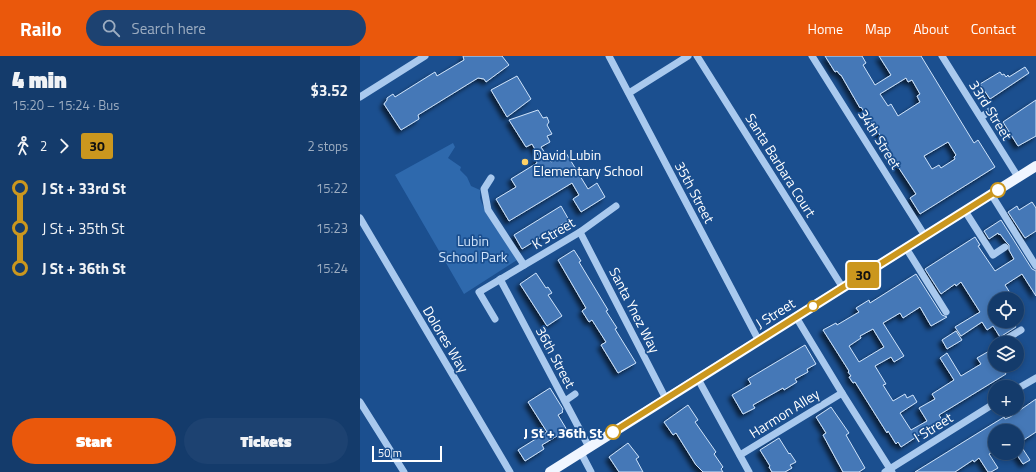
<!DOCTYPE html>
<html lang="en">
<head>
<meta charset="utf-8">
<style>
  body { margin:0; font-family:"Titillium Web",sans-serif; background:#1d4271; color:#f1f3f6; height:100vh; display:flex; flex-direction:column; font-size:15px; white-space:nowrap }
  * { box-sizing:border-box; margin:0 }
  p { font-size:13px; color:#9dadc1 }
  .icon { flex:none; width:22px; height:22px; fill:none; stroke:currentColor; stroke-width:2; stroke-linecap:round; stroke-linejoin:round }
  .map { position:relative; flex:1; overflow:hidden }
  .sheet { display:flex; flex-direction:column; background:#143b6b; width:360px }
  .sheet>* { flex:none }
  .badge { padding:0 8px; border-radius:3px; font-size:14px; line-height:26px }
  .buttons { position:absolute; left:628px; top:236px; display:grid; gap:8px }
  .buttons a { display:grid; place-items:center; width:36px; height:36px; border-radius:50%; background:#143b6b; box-shadow:0 2px 6px #0003,0 0 0 1px #33557e; font-size:20px }
  .scale { position:absolute; left:12px; bottom:10px; width:70px; box-sizing:border-box; padding-left:4px; border:2px solid #fff; border-top:0; font-size:11px; line-height:14px; white-space:nowrap; color:#fff; -webkit-text-stroke:3px #1b4f8f; paint-order:stroke }
  .map>.badge { position:absolute; translate:-50% -50%; box-shadow:0 0 0 2px #fff }
  .legs { display:flex; align-items:center; gap:6px; height:44px; padding:0 12px; font-size:13px }
  .legs p { margin-inline-start:auto }
  .head { display:flex; align-items:center; justify-content:space-between; height:68px; padding:0 12px }
  h1 { font-size:22px; font-weight:800; line-height:30px }
  .primary-button { display:flex; gap:8px; margin-top:auto; padding:8px 12px }
  .primary-button a { flex:1; height:46px; border-radius:24px; background:#ea580c; color:#fff; font-size:16px; font-weight:800; line-height:46px; text-align:center }
  .primary-button a+a { background:#1d4271; color:#f1f3f6 }
  ul { padding:0 12px; list-style:none }
  li { display:flex; align-items:center; gap:14px; height:40px; font-size:15px }
  li i { display:grid; place-items:center; width:6px; height:100%; margin:0 5px; background:currentColor }
  li i::after { content:''; width:10px; height:10px; margin:-5px; border:3px solid; border-radius:50%; background:#143b6b }
  li p { margin-inline-start:auto }
  li:first-child i { background:linear-gradient(#0000 50%,currentColor 0) }
  li:last-child i { background:linear-gradient(currentColor 50%,#0000 0) }
  header { display:flex; align-items:center; gap:24px; box-sizing:border-box; height:56px; padding:0 20px; background:#ea580c; color:#fff }
  header strong { font-size:19px }
  nav { display:flex; gap:22px; margin-inline-start:auto; font-size:14px }
  .search { width:280px; height:36px; background:#1d4271; display:flex; align-items:center; gap:10px; box-sizing:border-box; padding:0 14px; border-radius:22px; color:#9dadc1; font-size:15px }
  main { display:flex; flex:1; min-height:0 }
  .map>svg:first-child { display:block }
  .green { fill:#2e69ad }
  .building { fill:#4478b7; stroke:#cfe3fa; fill-rule:evenodd; filter:url(#shadow) }
  .lines { fill:none; stroke-linecap:round; stroke-linejoin:round }
  .minor { stroke:#a9c9ee; stroke-width:7 }
  .major { stroke:#f0f6ff; stroke-width:10 }
  .line-1-casing { stroke:#fff; stroke-width:9 }
  .line-1 { stroke:#cb971e; stroke-width:6 }
  .poi-dot { fill:#ffd166; stroke:#1b4f8f; stroke-width:1.5 }
  .stop-1-dot { fill:#fff; stroke:#cb971e; stroke-width:2 }
  .labels { text-anchor:middle; dominant-baseline:central; stroke-width:3.5; stroke-linejoin:round; paint-order:stroke }
  .street-label { font-size:14px; fill:#fff; stroke:#1b4f8f }
  .poi-label { font-size:14px; fill:#fff; stroke:#1b4f8f; text-anchor:start }
  .park-label { font-size:14px; fill:#cfe3fa; stroke:#1b4f8f }
  .stop-label { font-size:14px; font-weight:bold; fill:#fff; stroke:#1b4f8f; text-anchor:end }
</style>
</head>
<body>
<header>
<strong>Railo</strong>
<div class="search"><svg class="icon" aria-label="search" viewBox="0 0 24 24"><circle cx="10" cy="10" r="6"/><path d="M15 15l6 6"/></svg>Search here</div>
<nav><a>Home</a><a>Map</a><a>About</a><a>Contact</a></nav>
</header>
<main>
<section class="sheet">
<div class="head"><div><h1>4 min</h1><p>15:20 – 15:24 · Bus</p></div><b>$3.52</b></div>
<div class="legs"><svg class="icon" aria-label="walk" viewBox="0 0 24 24"><circle cx="13" cy="4" r="2"/><path d="M13 8l-2 6 4 7M11 14l-3 7M7 12l3-4h3l4 4"/></svg>2<svg class="icon" aria-label="forward" viewBox="0 0 24 24"><path d="M9 5l7 7-7 7"/></svg><b class="badge" style="background:#cb971e;color:#111">30</b><p>2 stops</p></div>
<ul>
<li><i style="color:#cb971e"></i><b>J St + 33rd St</b><p>15:22</p></li>
<li><i style="color:#cb971e"></i><span>J St + 35th St</span><p>15:23</p></li>
<li><i style="color:#cb971e"></i><b>J St + 36th St</b><p>15:24</p></li>
</ul>
<div class="primary-button"><a>Start</a><a>Tickets</a></div>
</section>
<div class="map">
<svg width="676" height="416" viewBox="0 0 676 416">
  <defs>
    <filter id="shadow"><feDropShadow dx="-3.5" dy="3.5" stdDeviation="2" flood-color="#0009"/></filter>
  </defs>
  <rect width="100%" height="100%" fill="#1b4f8f"/>
  <polygon class="green" points="93,87 95,91 88,102 101,111 100,114 107,121 111,130 120,134 120,142 123,150 157,204 104,238 35,119"/>
  <g class="building">
    <polygon points="103,0 142,0 149,9 126,26 124,23 118,22 58,59 59,63 41,74 24,48 27,44 27,42 33,38 35,41 75,16 77,20 104,4"/>
    <path d="M465 0H502L506 7 503 9 515 29 531 19 519 0H561L614 87 618 84 635 111 560 158 550 142 556 138 523 88 525 87 510 64V65L501 51 500 52 481 19H480L477 15 475 16ZM546 22 548 26 552 24 560 38 557 40 560 46 538 60 531 48 528 50 520 38ZM588 86 596 99 594 101 595 103 581 112 579 109 572 113 564 100Z"/>
    <polygon points="665,11 669,17 630,43 620,28 640,16 642,19 644,18 646,21 648,19 649,21"/>
    <polygon points="157,20 171,43 147,61 131,34"/>
    <polygon points="676,44 676,80 658,90 643,66"/>
    <polygon points="178,54 183,62 187,61 189,66 187,69 192,78 187,80 190,86 181,91 191,106 206,97 228,133 237,127 245,141 221,156 213,143 219,139 212,127 149,165 136,143 156,131 151,123 177,107 176,104 180,102 172,88 166,91 149,64"/>
    <polygon points="672,146 676,152 676,175 665,182 648,156 657,150 659,154"/>
    <polygon points="201,150 209,164 162,193 154,179"/>
    <polygon points="641,164 672,213 676,215 676,240 662,218 645,229 654,243 635,243 635,265 652,265 656,271 640,281 633,270 627,274 622,266 601,280 595,271 620,256 601,226 596,230 595,228 581,238 565,213 615,181 620,189 618,190 635,215 654,203 649,194 649,189 646,186 640,178 639,179 638,177 629,183 624,175"/>
    <polygon points="214,194 221,205 219,206 248,254 246,255 257,272 255,273 276,307 258,317 241,289 246,286 232,264 229,266 222,255 226,252 198,204"/>
    <polygon points="176,217 186,232 188,231 192,237 188,239 202,260 187,270 160,228"/>
    <path d="M556 218 582 259 587 261 571 270 560 251 543 262 540 257 523 267 544 300 534 306 531 301 515 310 526 328 523 329 533 345 545 338 547 342 553 339 557 346 540 357 551 374 567 365 559 352 575 343 572 338 594 324 580 302 587 297 601 320 621 308 617 302 631 294 635 300V309H641L646 318 579 359 582 364 541 391 538 386 536 388 528 375 527 377 495 326 493 327 489 321 491 320 488 316 489 315 463 274 476 267 477 269 499 256 496 252 509 244 510 247ZM513 273 524 291 499 306 489 290 501 282 500 280Z"/>
    <polygon points="596,275 602,284 587,293 582,284"/>
    <polygon points="445,289 456,308 447,313 448,316 435,323 437,326 424,334 423,332 393,349 395,352 383,358 372,339 391,328 388,323"/>
    <polygon points="190,332 203,353 202,355 203,356 198,359 207,374 182,389 184,393 165,405 158,394 187,376 168,346"/>
    <polygon points="676,343 676,376 659,387 670,404 663,408 657,399 657,375 635,375 635,394 629,398 638,412 631,416 628,416 619,402 614,406 613,404 595,416 555,416 644,361 645,363 650,361"/>
    <polygon points="328,349 338,364 335,366 356,396 354,398 363,411 361,413 363,416 343,416 336,409 316,377 313,379 304,366"/>
    <polygon points="471,351 489,377 486,379 505,412 499,416 483,416 463,379 466,377 456,361"/>
    <polygon points="419,382 429,398 430,397 436,406 430,409 432,412 425,416 412,416 409,411 410,410 400,394"/>
    <polygon points="268,387 279,401 276,403 283,416 259,416 249,401"/>
  </g>
  <g class="lines">
    <g class="minor">
      <polyline points="249,0 399,285"/>
      <polyline points="337,0 483,232"/>
      <polyline points="452,0 565,180"/>
      <polyline points="582,0 658,121"/>
      <polyline points="269,37 328,0"/>
      <polyline points="0,41 65,0"/>
      <polyline points="621,61 630,55"/>
      <polyline points="131,122 124,133 128,154 164,209"/>
      <polyline points="631,138 676,210"/>
      <polyline points="605,155 633,199 645,191"/>
      <polyline points="0,162 150,416"/>
      <polyline points="220,176 306,343"/>
      <polyline points="546,192 586,256"/>
      <polyline points="140,223 229,391"/>
      <polyline points="436,261 482,337 532,416"/>
      <polyline points="135,263 119,236 220,176 256,150"/>
      <polyline points="641,286 661,274"/>
      <polyline points="338,323 389,416"/>
      <polyline points="657,333 676,322"/>
      <polyline points="205,345 215,338"/>
      <polyline points="0,346 44,416"/>
      <polyline points="221,397 231,416"/>
      <polyline points="380,399 482,337"/>
      <polyline points="525,416 635,347"/>
    </g>
    <polyline class="major" points="190,416 676,110"/>
  </g>
  <g class="lines">
    <defs>
      <polyline id="line-1" points="253,376 638,134"/>
    </defs>
    <use href="#line-1" class="line-1-casing"/>
    <use href="#line-1" class="line-1"/>
  </g>
  <circle class="poi-dot" cx="165" cy="106" r="4"/>
  <g class="stop-1-dot">
    <circle cx="638" cy="134" r="7"/>
    <circle cx="453" cy="250" r="5"/>
    <circle cx="253" cy="376" r="7"/>
  </g>
  <g class="labels">
    <g class="street-label">
      <text transform="translate(631 54) rotate(58)">33rd Street</text>
      <text transform="translate(520 83) rotate(58)">34th Street</text>
      <text transform="translate(421 109) rotate(58)">Santa Barbara Court</text>
      <text transform="translate(335 136) rotate(62)">35th Street</text>
      <text transform="translate(193 177) rotate(-31)">K Street</text>
      <text transform="translate(275 254) rotate(63)">Santa Ynez Way</text>
      <text transform="translate(415 257) rotate(-32)">J Street</text>
      <text transform="translate(86 283) rotate(59)">Dolores Way</text>
      <text transform="translate(196 301) rotate(62)">36th Street</text>
      <text transform="translate(424 357) rotate(-32)">Harmon Alley</text>
      <text transform="translate(573 371) rotate(-32)">I Street</text>
    </g>
    <g class="poi-label">
      <text x="173" y="98">David Lubin<tspan x="173" dy="16">Elementary School</tspan></text>
    </g>
    <g class="park-label">
      <text x="113" y="184">Lubin<tspan x="113" dy="16">School Park</tspan></text>
    </g>
    <g class="stop-label">
      <text x="242" y="376">J St + 36th St</text>
    </g>
  </g>
</svg>
<div class="buttons">
<a><svg class="icon" aria-label="locate" viewBox="0 0 24 24"><circle cx="12" cy="12" r="6"/><path d="M12 2v4M12 18v4M2 12h4M18 12h4"/></svg></a>
<a><svg class="icon" aria-label="layers" viewBox="0 0 24 24"><path d="M12 4l9 5-9 5-9-5zM3 14l9 5 9-5"/></svg></a>
<a>+</a>
<a>−</a>
</div>
<div class="scale">50 m</div>
<b class="badge" style="left:503px;top:219px;background:#cb971e;color:#111">30</b>
</div>
</main>
</body>
</html>
